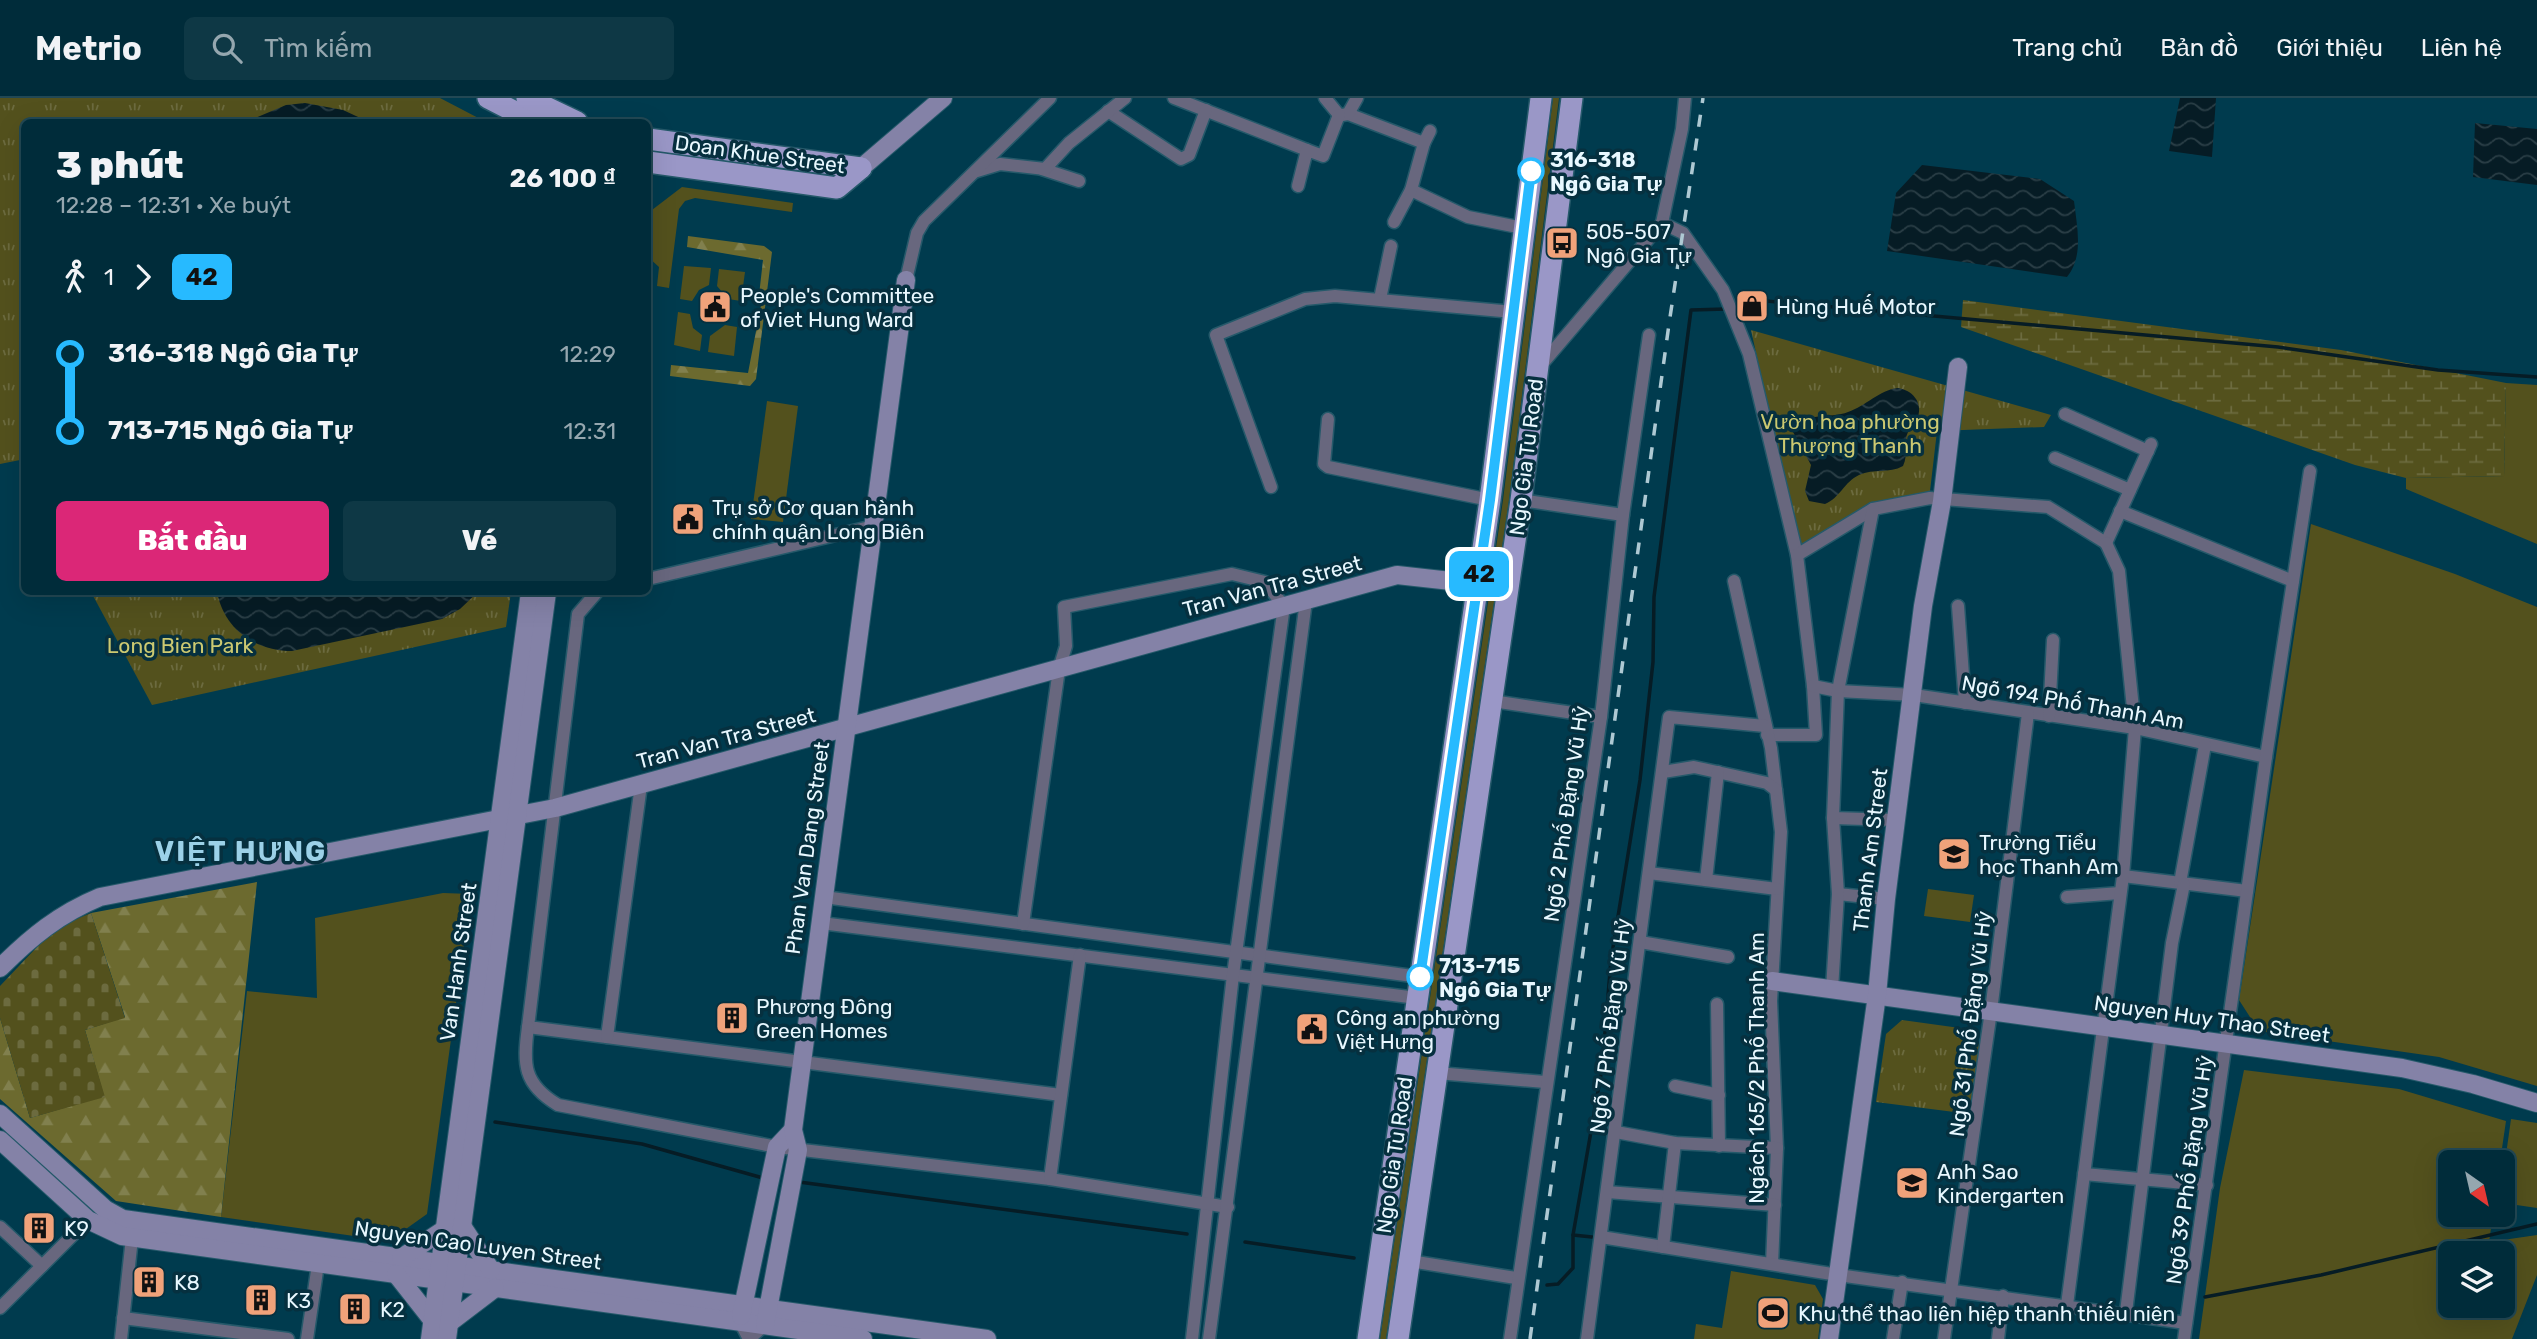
<!DOCTYPE html>
<html lang="vi">
<head>
<meta charset="utf-8">
<style>
  body { margin:0; font-family:Rubik,sans-serif; background:#0e3845; color:#f1f3f6; height:100vh; display:flex; flex-direction:column; font-size:26px; white-space:nowrap }
  * { box-sizing:border-box; margin:0 }
  p { font-size:23px; color:#95a7af }
  .icon { flex:none; width:38px; height:38px; fill:none; stroke:currentColor; stroke-width:2; stroke-linecap:round; stroke-linejoin:round }
  .map { position:relative; flex:1; overflow:hidden }
  .sheet { position:absolute; left:21px; top:21px; width:630px; height:476px; display:flex; flex-direction:column; background:#002c3a; border-radius:10px; box-shadow:0 7px 28px #0002,0 0 0 2px #224854 }
  .sheet>* { flex:none }
  .badge { padding:0 14px; border-radius:10px; font-size:24px; line-height:46px }
  .needle { width:46px; rotate:146deg }
  .controls { position:absolute; left:2438px; top:1052px; display:grid; gap:14px }
  .controls a { display:grid; place-items:center; width:77px; height:77px; border-radius:10px; background:#002c3a; box-shadow:0 7px 28px #0002,0 0 0 2px #224854; font-size:35px }
  .map>.badge { position:absolute; translate:-50% -50%; box-shadow:0 0 0 4px #fff }
  .legs { display:flex; align-items:center; gap:10px; height:77px; padding:0 35px; font-size:23px }
  .legs p { margin-inline-start:auto }
  .head { display:flex; align-items:center; justify-content:space-between; height:119px; padding:0 35px }
  h1 { font-size:38px; font-weight:800; line-height:52px }
  .primary-button { display:flex; gap:14px; margin-top:auto; padding:14px 35px }
  .primary-button a { flex:1; height:80px; border-radius:10px; background:#db2777; color:#fff; font-size:28px; font-weight:800; line-height:80px; text-align:center }
  .primary-button a+a { background:#0e3845; color:#f1f3f6 }
  ul { padding:0 35px; list-style:none }
  li { display:flex; align-items:center; gap:24px; height:77px; font-size:26px }
  li i { display:grid; place-items:center; width:10px; height:100%; margin:0 9px; background:currentColor }
  li i::after { content:''; width:18px; height:18px; margin:-9px; border:5px solid; border-radius:50%; background:#002c3a }
  li p { margin-inline-start:auto }
  li:first-child i { background:linear-gradient(#0000 50%,currentColor 0) }
  li:last-child i { background:linear-gradient(currentColor 50%,#0000 0) }
  header { display:flex; align-items:center; gap:42px; box-sizing:border-box; height:98px; padding:0 35px; background:#002c3a; border-bottom:2px solid #224854 }
  header strong { font-size:33px }
  nav { display:flex; gap:38px; margin-inline-start:auto; font-size:24px }
  .search { width:490px; height:63px; background:#0e3845; display:flex; align-items:center; gap:18px; box-sizing:border-box; padding:0 24px; border-radius:10px; color:#95a7af; font-size:26px }
  .map>svg:first-child { display:block }
  .green { fill:#53511d; fill-rule:evenodd }
  .forest { fill:url(#forest-firs) }
  .wetland { fill:url(#wetland-marsh) }
  .cemetery { fill:url(#cemetery-stones) }
  .park { fill:url(#park-tufts) }
  .water { fill:url(#water-waves) }
  .lines { fill:none; stroke-linecap:round; stroke-linejoin:round }
  .stream { stroke:#061c25; stroke-width:3.5 }
  .street-casing { stroke:#25596a; stroke-width:15 }
  .secondary-casing { stroke:#25596a; stroke-width:20 }
  .primary-casing { stroke:#25596a; stroke-width:24 }
  .street { stroke:#68677e; stroke-width:12 }
  .secondary { stroke:#8482a7; stroke-width:18 }
  .primary { stroke:#9a97c7; stroke-width:21 }
  .rail { stroke:#aec9d3; stroke-width:3.5; stroke-dasharray:12 12; stroke-linecap:butt }
  .line-1-casing { stroke:#fff; stroke-width:16 }
  .line-1 { stroke:#27baff; stroke-width:10 }
  .stop-1-dot { fill:#fff; stroke:#27baff; stroke-width:3.5 }
  .labels { text-anchor:middle; dominant-baseline:central; stroke-width:7; stroke-linejoin:round; paint-order:stroke }
  .street-label { font-size:21px; fill:#e8f8ff; stroke:#06303f }
  .stop-label { font-size:21px; font-weight:bold; fill:#e8f8ff; stroke:#06303f; text-anchor:start }
  .poi-label { font-size:21px; fill:#e8f8ff; stroke:#06303f; text-anchor:start }
  .park-label { font-size:21px; fill:#ccc971; stroke:#06303f }
  .district-label { font-size:28px; font-weight:bold; letter-spacing:2px; fill:#9cd1e8; stroke:#06303f }
</style>
</head>
<body>
<header>
<strong>Metrio</strong>
<div class="search"><svg class="icon" aria-label="search" viewBox="0 0 24 24"><circle cx="10" cy="10" r="6"/><path d="M15 15l6 6"/></svg>Tìm kiếm</div>
<nav><a>Trang chủ</a><a>Bản đồ</a><a>Giới thiệu</a><a>Liên hệ</a></nav>
</header>
<div class="map">
<svg width="2537" height="1241" viewBox="0 0 2537 1241">
  <defs>
    <pattern id="forest-firs" width="22" height="20" patternUnits="userSpaceOnUse" patternTransform="scale(1.75)"><rect width="22" height="20" fill="#6c6a2f"/><path d="M5 1l3.5 6h-7zM16 11l3.5 6h-7z" fill="#81804e"/></pattern>
    <pattern id="wetland-marsh" width="20" height="14" patternUnits="userSpaceOnUse" patternTransform="scale(1.75)"><rect width="20" height="14" fill="#53511d"/><path d="M1 5h8M5 5V1M11 12h8M15 12V8" fill="none" stroke="#6c6b3f"/></pattern>
    <pattern id="cemetery-stones" width="16" height="16" patternUnits="userSpaceOnUse" patternTransform="scale(1.75)"><rect width="16" height="16" fill="#53511d"/><path d="M2 7V4a2 2 0 0 1 4 0v3zM10 15v-3a2 2 0 0 1 4 0v3z" fill="#6c6b3f"/></pattern>
    <pattern id="park-tufts" width="24" height="20" patternUnits="userSpaceOnUse" patternTransform="scale(1.75)"><rect width="24" height="20" fill="#53511d"/><path d="M3 7l-1-3M5 7V3M7 7l1-3M15 17l-1-3M17 17v-4M19 17l1-3" fill="none" stroke="#6c6b3f"/></pattern>
    <pattern id="water-waves" width="16" height="10" patternUnits="userSpaceOnUse" patternTransform="scale(1.75)"><rect width="16" height="10" fill="#061c25"/><path d="M0 5q4-4 8 0t8 0" fill="none" stroke="#2a3e46"/></pattern>
  </defs>
  <rect width="100%" height="100%" fill="#003b4e"/>
  <g class="green">
    <polygon points="1553,0 1559,0 1509,402 1386,1241 1380,1241 1503,402"/>
    <polygon points="682,89 793,105 792,114 695,100 685,103 679,111 669,190 657,188 659,169 648,159 648,115"/>
    <polygon points="684,168 711,170 709,187 699,192 692,203 680,201"/>
    <polygon points="719,171 745,174 741,203 728,201 717,188"/>
    <polygon points="678,214 690,216 693,230 702,237 700,253 674,247"/>
    <polygon points="725,227 737,229 734,258 708,254 710,238"/>
    <polygon points="2506,285 2537,287 2537,446 2406,391 2406,380 2504,378"/>
    <polygon points="767,303 798,308 783,424 751,421"/>
    <polygon points="2311,426 2455,476 2537,509 2537,988 2439,959 2259,933 2239,902"/>
    <polygon points="1928,791 1974,797 1970,824 1924,818"/>
    <polygon points="443,795 471,796 427,1116 389,1143 221,1119 247,893 317,900 315,820"/>
    <path d="M2244 972 2399 991 2506 1023 2500 1064H2450V1116L2493 1117 2489 1144 2537 1137V1177L2512 1241H2199L2220 1090ZM2502 1155V1208H2450V1155Z"/>
    <polygon points="2511,1021 2537,1025 2537,1110 2503,1105 2503,1078"/>
    <polygon points="1731,1173 1815,1187 1823,1201 1818,1241 1694,1241 1696,1226 1722,1230"/>
  </g>
  <g class="forest">
    <polygon points="688,138 764,148 772,154 756,281 750,288 670,278 671,267 748,275 761,207 758,206 763,162 687,149"/>
    <polygon points="257,784 221,1119 116,1103 0,1001 0,920 30,1020 104,998 85,932 125,919 91,815"/>
  </g>
  <polygon class="wetland" points="1963,202 2341,252 2506,285 2504,378 2406,380 2355,367 1961,229"/>
  <polygon class="cemetery" points="91,815 125,920 85,932 105,999 30,1020 0,920 0,888 55,830"/>
  <g class="park">
    <polygon points="0,0 440,0 486,24 24,24 24,369 20,362 0,366"/>
    <polygon points="1751,232 2051,317 2044,329 1937,333 1930,393 1865,408 1799,449"/>
    <polygon points="91,494 511,494 506,529 152,607"/>
    <polygon points="1902,922 1967,931 1980,948 1970,1016 1876,1004 1886,936"/>
  </g>
  <g class="water">
    <polygon points="2180,0 2216,0 2212,59 2169,53"/>
    <polygon points="305,5 343,12 369,24 246,24 286,7"/>
    <polygon points="2475,25 2537,31 2537,87 2473,79"/>
    <path d="M1922 67 2040 81 2074 103C2077 129 2084 158 2067 179L1887 153 1896 95Z"/>
    <path d="M1898 290C1912 292 1923 304 1918 319 1916 325 1910 328 1908 334 1903 344 1909 356 1903 368 1889 376 1874 370 1859 377 1844 384 1840 400 1825 406L1809 403 1805 393 1811 367 1793 334C1800 313 1831 321 1848 314 1866 308 1879 292 1898 290Z"/>
    <path d="M217 494H478L460 511 442 521 292 553C255 553 224 531 217 494Z"/>
  </g>
  <g class="lines">
    <g class="stream">
      <polyline points="1745,201 2278,249 2438,272 2537,279"/>
      <polyline points="495,1024 642,1046 763,1080"/>
      <polyline points="799,1084 1187,1136"/>
      <polyline points="1573,1137 1592,1139"/>
      <polyline points="1245,1144 1354,1160"/>
      <polyline points="1547,1187 1558,1186 1573,1170 1573,1137 1602,970 1611,862 1640,682 1653,564 1654,499 1691,212 1726,211"/>
      <polyline points="2205,1199 2321,1177 2537,1126"/>
    </g>
    <defs>
      <g id="street">
        <polyline points="1174,0 1307,52"/>
        <polyline points="1325,0 1339,17"/>
        <polyline points="1108,13 1181,61 1189,57 1206,12"/>
        <polyline points="1348,16 1424,45"/>
        <polyline points="1342,17 1348,16 1357,0"/>
        <polyline points="1042,71 1079,83"/>
        <polyline points="977,73 1000,66 1045,71 1069,45 1125,0"/>
        <polyline points="1298,88 1307,52 1323,58 1339,17"/>
        <polyline points="1411,92 1468,119 1523,130"/>
        <polyline points="1394,124 1411,92 1424,45 1430,33"/>
        <polyline points="1662,125 1682,31 1685,0"/>
        <polyline points="906,182 917,135 924,123 1050,0"/>
        <polyline points="1380,201 1391,148"/>
        <polyline points="1542,266 1662,125 1683,135 1723,192 1749,256 1797,457 1813,588 1816,637 1767,637"/>
        <polyline points="2065,316 2148,353"/>
        <polyline points="1328,321 1324,366 1328,369 1490,402"/>
        <polyline points="2055,360 2130,392"/>
        <polyline points="1271,389 1216,237 1305,201 1335,198 1513,214"/>
        <polyline points="1521,402 1623,417"/>
        <polyline points="2120,413 2293,483"/>
        <polyline points="2106,445 2151,346"/>
        <polyline points="1797,457 1873,411 1930,400 2048,409 2106,445"/>
        <polyline points="648,481 874,428"/>
        <polyline points="1734,483 1771,650 1781,734 1771,903 1777,1050 1772,1166"/>
        <polyline points="597,494 578,516 528,929 1061,997"/>
        <polyline points="1958,508 1965,605"/>
        <polyline points="1813,588 1838,593 1914,597 2135,630 2266,659"/>
        <polyline points="1492,603 1601,619"/>
        <polyline points="2049,618 2053,542"/>
        <polyline points="1663,674 1694,669 1767,685 1776,692"/>
        <polyline points="1833,720 1896,722"/>
        <polyline points="1649,775 1777,791"/>
        <polyline points="2123,778 2247,793"/>
        <polyline points="1706,782 1718,674"/>
        <polyline points="2180,785 2205,647"/>
        <polyline points="1838,796 1886,801"/>
        <polyline points="824,799 1420,879"/>
        <polyline points="2067,799 2120,795"/>
        <polyline points="821,825 1417,900"/>
        <polyline points="1023,826 1059,571 1066,548 1064,509 1232,476 1265,484 1284,508 1233,877 1192,1241"/>
        <polyline points="1640,844 1728,859"/>
        <polyline points="1832,891 1838,796 1833,720 1838,593 1873,411"/>
        <polyline points="1717,906 1719,1048"/>
        <path d="M528 929C523 966 523 986 558 1007L777 1049 1050 1081 1228 1109"/>
        <polyline points="607,939 641,687"/>
        <polyline points="1437,975 1545,984"/>
        <polyline points="1675,988 1719,997"/>
        <polyline points="1616,1034 1675,1045 1777,1050"/>
        <polyline points="2084,1076 2207,1087"/>
        <polyline points="1050,1081 1080,857"/>
        <polyline points="1607,1094 1775,1107"/>
        <polyline points="0,1129 42,1168"/>
        <polyline points="1601,1139 1838,1177 2186,1225"/>
        <polyline points="1663,1149 1675,1045"/>
        <polyline points="1410,1163 1516,1180"/>
        <polyline points="2067,1207 2123,778 2135,630 2119,473 2106,445"/>
        <polyline points="0,1210 88,1122"/>
        <polyline points="2126,1214 2172,845 2184,786"/>
        <polyline points="123,1220 288,1241"/>
        <polyline points="740,1224 749,1241 765,1227"/>
        <polyline points="121,1241 132,1140"/>
        <polyline points="307,1241 318,1166"/>
        <polyline points="1209,1241 1306,503"/>
        <polyline points="1510,1241 1601,619 1623,417 1649,237"/>
        <polyline points="1587,1241 1669,619 1765,628"/>
        <polyline points="1893,1241 1902,1184"/>
        <polyline points="1944,1241 1991,913 2028,615"/>
        <polyline points="1998,1241 2003,1198"/>
        <polyline points="2184,1241 2266,659 2310,373"/>
      </g>
      <g id="secondary">
        <polyline points="861,70 943,0"/>
        <path d="M0 870C31 839 59 816 100 799L555 710 1397 477 1478 486"/>
        <polyline points="1772,883 2402,970 2473,986 2537,1005"/>
        <polyline points="0,1016 105,1111 123,1121 987,1241"/>
        <polyline points="0,1042 88,1122 122,1138 863,1241"/>
        <polyline points="462,1128 491,1172"/>
        <polyline points="401,1160 445,1131"/>
        <polyline points="396,1176 433,1223"/>
        <polyline points="741,1218 777,1049 793,1032"/>
        <polyline points="449,1225 495,1190"/>
        <polyline points="765,1227 798,1052 793,1032 906,182"/>
        <polyline points="430,1241 530,494"/>
        <polyline points="447,1241 547,494"/>
        <polyline points="1829,1241 1877,897 1886,801 1923,508 1942,403 1958,269"/>
      </g>
      <g id="primary">
        <polyline points="488,0 535,24"/>
        <polyline points="527,0 577,24"/>
        <polyline points="648,41 861,70"/>
        <polyline points="648,64 837,90 861,70"/>
        <polyline points="1368,1241 1490,402 1541,0"/>
        <polyline points="1398,1241 1521,402 1572,0"/>
      </g>
    </defs>
    <use href="#street" class="street-casing"/>
    <use href="#secondary" class="secondary-casing"/>
    <use href="#primary" class="primary-casing"/>
    <use href="#street" class="street"/>
    <use href="#secondary" class="secondary"/>
    <use href="#primary" class="primary"/>
    <polyline class="rail" points="1530,1241 1669,226 1703,0"/>
  </g>
  <g class="lines">
    <defs>
      <polyline id="line-1" points="1420,879 1490,402 1531,73"/>
    </defs>
    <use href="#line-1" class="line-1-casing"/>
    <use href="#line-1" class="line-1"/>
  </g>
  <defs>
    <symbol id="bus-square" viewBox="-11 -11 22 22"><rect x="-9" y="-9" width="18" height="18" rx="4" fill="#f0a27a" stroke="#06303f"/><path d="M-5-6H5V4H4V6H2V4H-2V6H-4V4H-5ZM-3.5-4V0h7V-4ZM-3.5 1.2v1.5H-2V1.2ZM2 1.2v1.5H3.5V1.2Z" fill="#111"/></symbol>
    <symbol id="shop-square" viewBox="-11 -11 22 22"><rect x="-9" y="-9" width="18" height="18" rx="4" fill="#f0a27a" stroke="#06303f"/><path d="M-5-2.5h2.3a2.7 3.5 0 0 1 5.4 0H5L5.5 6h-11ZM-1.5-2.5h3a1.5 2.3 0 0 0-3 0Z" fill="#111"/></symbol>
    <symbol id="civic-square" viewBox="-11 -11 22 22"><rect x="-9" y="-9" width="18" height="18" rx="4" fill="#f0a27a" stroke="#06303f"/><path d="M-.6-6.5H3V-4.5H.6V-3L4-1V1h2V6H-6V1h2V-1L-.6-3ZM-1.2 2.5V6h2.4V2.5Z" fill="#111"/></symbol>
    <symbol id="school-square" viewBox="-11 -11 22 22"><rect x="-9" y="-9" width="18" height="18" rx="4" fill="#f0a27a" stroke="#06303f"/><path d="M0-5L7-2L0 1L-7-2ZM-4 1L0 2.5L4 1V4Q0 6-4 4Z" fill="#111"/></symbol>
    <symbol id="building-square" viewBox="-11 -11 22 22"><rect x="-9" y="-9" width="18" height="18" rx="4" fill="#f0a27a" stroke="#06303f"/><path d="M-4-6H4V6H1V3H-1V6H-4ZM-2.5-4.3h1.7v1.8h-1.7ZM.8-4.3h1.7v1.8H.8ZM-2.5-1h1.7V.8h-1.7ZM.8-1h1.7V.8H.8Z" fill="#111"/></symbol>
    <symbol id="stadium-square" viewBox="-11 -11 22 22"><rect x="-9" y="-9" width="18" height="18" rx="4" fill="#f0a27a" stroke="#06303f"/><path d="M0-5a6.5 5 0 1 0 0 10a6.5 5 0 1 0 0-10ZM-3.5-1.8h7v3.6h-7Z" fill="#111"/></symbol>
  </defs>
  <g fill-rule="evenodd">
    <use href="#bus-square" x="1543" y="126" width="38" height="38"/>
    <use href="#shop-square" x="1733" y="189" width="38" height="38"/>
    <use href="#civic-square" x="696" y="190" width="38" height="38"/>
    <use href="#civic-square" x="669" y="402" width="38" height="38"/>
    <use href="#school-square" x="1935" y="737" width="38" height="38"/>
    <use href="#building-square" x="713" y="901" width="38" height="38"/>
    <use href="#civic-square" x="1293" y="912" width="38" height="38"/>
    <use href="#school-square" x="1893" y="1066" width="38" height="38"/>
    <use href="#building-square" x="20" y="1111" width="38" height="38"/>
    <use href="#building-square" x="130" y="1165" width="38" height="38"/>
    <use href="#building-square" x="242" y="1183" width="38" height="38"/>
    <use href="#building-square" x="336" y="1192" width="38" height="38"/>
    <use href="#stadium-square" x="1754" y="1196" width="38" height="38"/>
  </g>
  <g class="stop-1-dot">
    <circle cx="1531" cy="73" r="12"/>
    <circle cx="1420" cy="879" r="12"/>
  </g>
  <g class="labels">
    <g class="street-label">
      <text transform="translate(760 56) rotate(8)">Doan Khue Street</text>
      <text transform="translate(1526 359) rotate(-83)">Ngo Gia Tu Road</text>
      <text transform="translate(1272 488) rotate(-15)">Tran Van Tra Street</text>
      <text transform="translate(2073 604) rotate(10)">Ngõ 194 Phố Thanh Am</text>
      <text transform="translate(726 640) rotate(-15)">Tran Van Tra Street</text>
      <text transform="translate(1566 716) rotate(-82)">Ngõ 2 Phố Đặng Vũ Hỷ</text>
      <text transform="translate(807 750) rotate(-82)">Phan Van Dang Street</text>
      <text transform="translate(1870 752) rotate(-83)">Thanh Am Street</text>
      <text transform="translate(458 864) rotate(-82)">Van Hanh Street</text>
      <text transform="translate(2212 921) rotate(8)">Nguyen Huy Thao Street</text>
      <text transform="translate(1970 926) rotate(-83)">Ngõ 31 Phố Đặng Vũ Hỷ</text>
      <text transform="translate(1610 928) rotate(-83)">Ngõ 7 Phố Đặng Vũ Hỷ</text>
      <text transform="translate(1756 970) rotate(-90)">Ngách 165/2 Phố Thanh Am</text>
      <text transform="translate(1394 1057) rotate(-82)">Ngo Gia Tu Road</text>
      <text transform="translate(2189 1072) rotate(-82)">Ngõ 39 Phố Đặng Vũ Hỷ</text>
      <text transform="translate(478 1147) rotate(8)">Nguyen Cao Luyen Street</text>
    </g>
    <g class="stop-label">
      <text x="1550" y="61">316-318<tspan x="1550" dy="24">Ngô Gia Tự</tspan></text>
      <text x="1439" y="867">713-715<tspan x="1439" dy="24">Ngô Gia Tự</tspan></text>
    </g>
    <g class="poi-label">
      <text x="1586" y="133">505-507<tspan x="1586" dy="24">Ngô Gia Tự</tspan></text>
      <text x="740" y="197">People's Committee<tspan x="740" dy="24">of Viet Hung Ward</tspan></text>
      <text x="1776" y="208">Hùng Huế Motor</text>
      <text x="712" y="409">Trụ sở Cơ quan hành<tspan x="712" dy="24">chính quận Long Biên</tspan></text>
      <text x="1979" y="744">Trường Tiểu<tspan x="1979" dy="24">học Thanh Am</tspan></text>
      <text x="756" y="908">Phương Đông<tspan x="756" dy="24">Green Homes</tspan></text>
      <text x="1336" y="919">Công an phường<tspan x="1336" dy="24">Việt Hưng</tspan></text>
      <text x="1937" y="1073">Anh Sao<tspan x="1937" dy="24">Kindergarten</tspan></text>
      <text x="64" y="1130">K9</text>
      <text x="174" y="1184">K8</text>
      <text x="286" y="1202">K3</text>
      <text x="380" y="1211">K2</text>
      <text x="1798" y="1215">Khu thể thao liên hiệp thanh thiếu niên</text>
    </g>
    <g class="park-label">
      <text x="1850" y="323">Vườn hoa phường<tspan x="1850" dy="24">Thượng Thanh</tspan></text>
      <text x="180" y="547">Long Bien Park</text>
    </g>
    <g class="district-label">
      <text x="241" y="753">VIỆT HƯNG</text>
    </g>
  </g>
</svg>
<div class="controls">
<a><svg class="needle" viewBox="-14 -14 28 28"><path d="M0-13l5 13h-10z" fill="#e53935"/><path d="M0 13l5-13h-10z" fill="#95a7af"/></svg></a>
<a><svg class="icon" aria-label="layers" viewBox="0 0 24 24"><path d="M12 4l9 5-9 5-9-5zM3 14l9 5 9-5"/></svg></a>
</div>
<b class="badge" style="left:1479px;top:476px;background:#27baff;color:#111">42</b>
<section class="sheet">
<div class="head"><div><h1>3 phút</h1><p>12:28 – 12:31 · Xe buýt</p></div><b>26 100 ₫</b></div>
<div class="legs"><svg class="icon" aria-label="walk" viewBox="0 0 24 24"><circle cx="13" cy="4" r="2"/><path d="M13 8l-2 6 4 7M11 14l-3 7M7 12l3-4h3l4 4"/></svg>1<svg class="icon" aria-label="forward" viewBox="0 0 24 24"><path d="M9 5l7 7-7 7"/></svg><b class="badge" style="background:#27baff;color:#111">42</b></div>
<ul>
<li><i style="color:#27baff"></i><b>316-318 Ngô Gia Tự</b><p>12:29</p></li>
<li><i style="color:#27baff"></i><b>713-715 Ngô Gia Tự</b><p>12:31</p></li>
</ul>
<div class="primary-button"><a>Bắt đầu</a><a>Vé</a></div>
</section>
</div>
</body>
</html>
